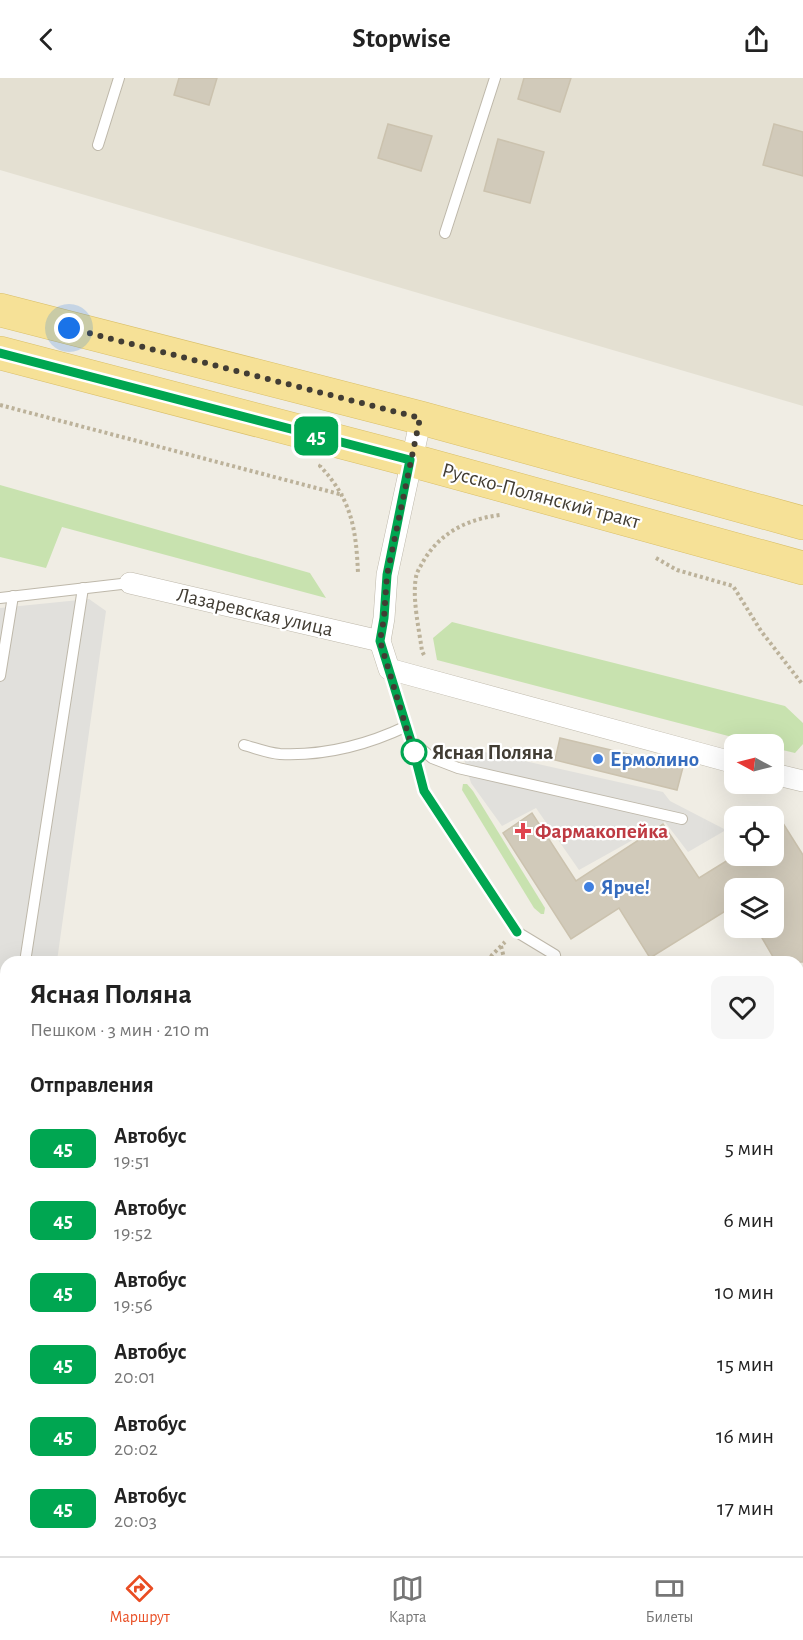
<!DOCTYPE html>
<html lang="ru">
<head>
<meta charset="utf-8">
<style>
  body { margin:0; font-family:"Alegreya Sans",sans-serif; background:#f6f6f6; color:#222; height:100vh; display:flex; flex-direction:column; font-size:22px; white-space:nowrap }
  * { box-sizing:border-box; margin:0 }
  p { font-size:20px; color:#767676 }
  .icon { flex:none; width:33px; height:33px; fill:none; stroke:currentColor; stroke-width:2; stroke-linecap:round; stroke-linejoin:round }
  .map { position:relative; flex:1; overflow:hidden }
  .drawer { position:absolute; left:0px; top:878px; width:804px; height:602px; display:flex; flex-direction:column; background:#fff; border-radius:18px 18px 0 0; box-shadow:0 6px 24px #0002 }
  .drawer>* { flex:none }
  .badge { padding:0 12px; border-radius:9px; font-size:21px; line-height:39px }
  .needle { width:39px; rotate:277deg }
  .tools { position:absolute; left:724px; top:656px; display:grid; gap:12px }
  .tools a { display:grid; place-items:center; width:60px; height:60px; border-radius:12px; background:#fff; box-shadow:0 6px 24px #0002; font-size:30px }
  .you { position:absolute; width:30px; height:30px; margin:-15px; border:4px solid #fff; border-radius:50%; background:#1a73e8; box-shadow:0 0 0 9px #1a73e833 }
  .map>.badge { position:absolute; translate:-50% -50%; box-shadow:0 0 0 3px #fff }
  h2 { padding:0 30px; font-size:22px; line-height:54px }
  .round { display:grid; place-items:center; flex:none; width:63px; height:63px; border-radius:12px; background:#f6f6f6 }
  .summary { display:flex; align-items:center; justify-content:space-between; height:102px; padding:0 30px }
  h1 { font-size:28px; font-weight:700; line-height:45px }
  ul { padding:0; list-style:none }
  li { display:flex; align-items:center; gap:18px; height:72px; padding:0 30px }
  li div { flex:1 }
  li b { display:block; font-size:22px }
  li em { font-style:normal }
  li .badge { min-width:66px; font-weight:700; text-align:center }
  header { display:flex; justify-content:space-between; align-items:center; height:78px; padding:0 30px; background:#fff; font-size:27px; font-weight:700 }
  .menu { display:flex; justify-content:space-around; align-items:center; height:84px; border-top:2px solid #e0e0e0; background:#fff; font-size:16px; color:#767676 }
  .menu a { display:grid; justify-items:center; gap:3px }
  .menu .active { color:#e94d23 }
  .map>svg:first-child { display:block }
  .residential { fill:#e4e0d2 }
  .green { fill:#c8e2af }
  .parking { fill:#e1e0dc }
  .building { fill:#d1caba; stroke:#cbc2ae; stroke-width:1.5 }
  .lines { fill:none; stroke-linecap:round; stroke-linejoin:round }
  .service-casing { stroke:#beb8aa; stroke-width:12 }
  .minor-casing { stroke:#beb8aa; stroke-width:22 }
  .primary-casing { stroke:#d9bf69; stroke-width:34 }
  .path { stroke:#bcb29a; stroke-width:4; stroke-dasharray:3 3; stroke-linecap:butt }
  .service { stroke:#fff; stroke-width:10 }
  .minor { stroke:#fff; stroke-width:21 }
  .primary { stroke:#f6e197; stroke-width:33 }
  .line-casing { stroke:#fff; stroke-width:14 }
  .line { stroke:#00a651; stroke-width:9 }
  .walk { stroke:#423d34; stroke-width:6; stroke-dasharray:0 10.8 }
  .stop-dot { fill:#fff; stroke:#00a651; stroke-width:3 }
  .shop-dot { fill:#3f7fe0; stroke:#fff; stroke-width:2 }
  .health-dot { fill:#e0444e; stroke:#fff; stroke-width:2 }
  .labels { text-anchor:middle; dominant-baseline:central; stroke-width:4.5; stroke-linejoin:round; paint-order:stroke }
  .street-label { font-size:21px; fill:#423d34; stroke:#fff }
  .stop-label { font-size:21px; font-weight:bold; fill:#423d34; stroke:#fff; text-anchor:start }
  .shop-label { font-size:21px; font-weight:bold; fill:#366cbe; stroke:#fff; text-anchor:start }
  .health-label { font-size:21px; font-weight:bold; fill:#be3a42; stroke:#fff; text-anchor:start }
</style>
</head>
<body>
<header><svg class="icon" aria-label="back" viewBox="0 0 24 24"><path d="M15 5l-7 7 7 7"/></svg>Stopwise<svg class="icon" aria-label="share" viewBox="0 0 24 24"><path d="M12 15V3M7 8l5-5 5 5M5 13v7h14v-7"/></svg></header>
<div class="map">
<svg width="803" height="1478" viewBox="0 0 803 1478">
  <rect width="100%" height="100%" fill="#f0ede4"/>
  <g class="residential">
    <polygon points="0,0 803,0 803,328 0,92"/>
    <polygon points="803,1009 803,1256 798,1247 798,1011"/>
  </g>
  <g class="green">
    <polygon points="0,407 310,495 326,520 62,449 46,490 0,479"/>
    <polygon points="452,544 785,628 803,645 803,666 795,675 774,670 774,666 759,666 437,582 433,560"/>
    <polygon points="463,706 467,706 473,713 545,830 544,836 541,836 534,830 462,712"/>
  </g>
  <g class="parking">
    <polygon points="89,521 106,533 57,883 6,884 6,1034 0,1033 0,530"/>
    <polygon points="471,671 663,714 670,723 726,752 688,774 665,744 579,792 536,730 502,748 471,705 464,681"/>
  </g>
  <g class="building">
    <polygon points="179,0 217,0 209,27 174,17"/>
    <polygon points="524,0 571,0 560,34 518,21"/>
    <polygon points="388,46 432,58 421,93 378,80"/>
    <polygon points="774,46 803,54 803,98 763,87"/>
    <polygon points="498,61 544,74 530,125 484,113"/>
    <polygon points="560,660 683,689 677,712 555,682"/>
    <polygon points="774,731 803,777 803,884 776,884 762,860 774,852 774,810 735,810 735,827 650,880 619,830 571,861 503,755 532,735 576,803 663,746 699,800 736,777 774,777"/>
  </g>
  <g class="lines">
    <defs>
      <g id="service">
        <polyline points="98,67 119,0"/>
        <polyline points="445,155 495,0"/>
        <polyline points="0,520 130,505"/>
        <polyline points="389,591 411,662 424,713 517,854 555,877 556,884"/>
        <polyline points="0,598 13,518"/>
        <polyline points="412,663 432,680 458,690 682,741"/>
        <path d="M244 667C255 670 268 675 280 676 324 678 367 667 407 648"/>
        <polyline points="25,884 83,510"/>
        <polyline points="0,990 6,991"/>
        <polyline points="798,1032 803,1029"/>
        <polyline points="798,1320 803,1326"/>
      </g>
      <g id="minor">
        <polyline points="421,340 387,497 384,540 380,563 389,591 735,685"/>
        <polyline points="130,505 380,563"/>
        <polyline points="774,696 803,703"/>
      </g>
      <g id="primary">
        <polyline points="0,232 421,340 803,445"/>
        <polyline points="0,275 410,382 803,490"/>
      </g>
    </defs>
    <use href="#service" class="service-casing"/>
    <use href="#minor" class="minor-casing"/>
    <use href="#primary" class="primary-casing"/>
    <g class="path">
      <polyline points="0,327 343,417"/>
      <path d="M321 387 320 388C352 422 356 451 358 495"/>
      <polyline points="656,480 677,492 733,508 761,553 803,607"/>
      <path d="M424 577 422 573C419 551 412 520 416 499 417 493 421 488 424 482 441 454 468 441 500 437"/>
      <polyline points="501,868 505,884"/>
      <polyline points="488,884 492,877 505,864"/>
      <polyline points="256,1473 304,1478"/>
      <polyline points="159,1478 180,1473"/>
      <polyline points="344,1478 345,1473"/>
    </g>
    <use href="#service" class="service"/>
    <use href="#minor" class="minor"/>
    <use href="#primary" class="primary"/>
  </g>
  <g class="lines">
    <defs>
      <polyline id="line" points="0,275 410,382 387,497 384,540 380,563 411,663 424,713 517,854"/>
    </defs>
    <use href="#line" class="line-casing"/>
    <use href="#line" class="line"/>
    <polyline class="walk" points="69,250 420,340 387,497 384,540 380,563 415,679 414,674"/>
  </g>
  <circle class="stop-dot" cx="414" cy="674" r="12"/>
  <g class="shop-dot">
    <circle cx="598" cy="681" r="6"/>
    <circle cx="589" cy="809" r="6"/>
  </g>
  <path class="health-dot" d="M520 744h6v6h6v6h-6v6h-6v-6h-6v-6h6z"/>
  <g class="labels">
    <g class="street-label">
      <text transform="translate(541 418) rotate(15)">Русско-Полянский тракт</text>
      <text transform="translate(255 534) rotate(13)">Лазаревская улица</text>
    </g>
    <g class="stop-label">
      <text x="432" y="674">Ясная Поляна</text>
    </g>
    <g class="shop-label">
      <text x="610" y="681">Ермолино</text>
      <text x="601" y="809">Ярче!</text>
    </g>
    <g class="health-label">
      <text x="535" y="753">Фармакопейка</text>
    </g>
  </g>
</svg>
<div class="tools">
<a><svg class="needle" viewBox="-14 -14 28 28"><path d="M0-13l5 13h-10z" fill="#e53935"/><path d="M0 13l5-13h-10z" fill="#767676"/></svg></a>
<a><svg class="icon" aria-label="locate" viewBox="0 0 24 24"><circle cx="12" cy="12" r="6"/><path d="M12 2v4M12 18v4M2 12h4M18 12h4"/></svg></a>
<a><svg class="icon" aria-label="layers" viewBox="0 0 24 24"><path d="M12 4l9 5-9 5-9-5zM3 14l9 5 9-5"/></svg></a>
</div>
<div class="you" style="left:69px;top:250px"></div>
<b class="badge" style="left:316px;top:358px;background:#00a651;color:#fff">45</b>
<section class="drawer">
<div class="summary"><div><h1>Ясная Поляна</h1><p>Пешком · 3 мин · 210 m</p></div><a class="round"><svg class="icon" aria-label="heart" viewBox="0 0 24 24"><path d="M12 20l-8-8c-3-5 5-10 8-4 3-6 11-1 8 4z"/></svg></a></div>
<h2>Отправления</h2>
<ul>
<li><span class="badge" style="background:#00a651;color:#fff">45</span><div><b>Автобус</b><p>19:51</p></div><em>5 мин</em></li>
<li><span class="badge" style="background:#00a651;color:#fff">45</span><div><b>Автобус</b><p>19:52</p></div><em>6 мин</em></li>
<li><span class="badge" style="background:#00a651;color:#fff">45</span><div><b>Автобус</b><p>19:56</p></div><em>10 мин</em></li>
<li><span class="badge" style="background:#00a651;color:#fff">45</span><div><b>Автобус</b><p>20:01</p></div><em>15 мин</em></li>
<li><span class="badge" style="background:#00a651;color:#fff">45</span><div><b>Автобус</b><p>20:02</p></div><em>16 мин</em></li>
<li><span class="badge" style="background:#00a651;color:#fff">45</span><div><b>Автобус</b><p>20:03</p></div><em>17 мин</em></li>
</ul>
</section>
</div>
<nav class="menu">
<a class="active"><svg class="icon" aria-label="directions" viewBox="0 0 24 24"><path d="M12 3l9 9-9 9-9-9zM9 14v-3h6M13 9l2 2-2 2"/></svg>Маршрут</a>
<a><svg class="icon" aria-label="map" viewBox="0 0 24 24"><path d="M3 6l6-2 6 2 6-2v14l-6 2-6-2-6 2zM9 4v14M15 6v14"/></svg>Карта</a>
<a><svg class="icon" aria-label="tickets" viewBox="0 0 24 24"><path d="M3 7h18v10H3zM15 7v10"/></svg>Билеты</a>
</nav>
</body>
</html>
